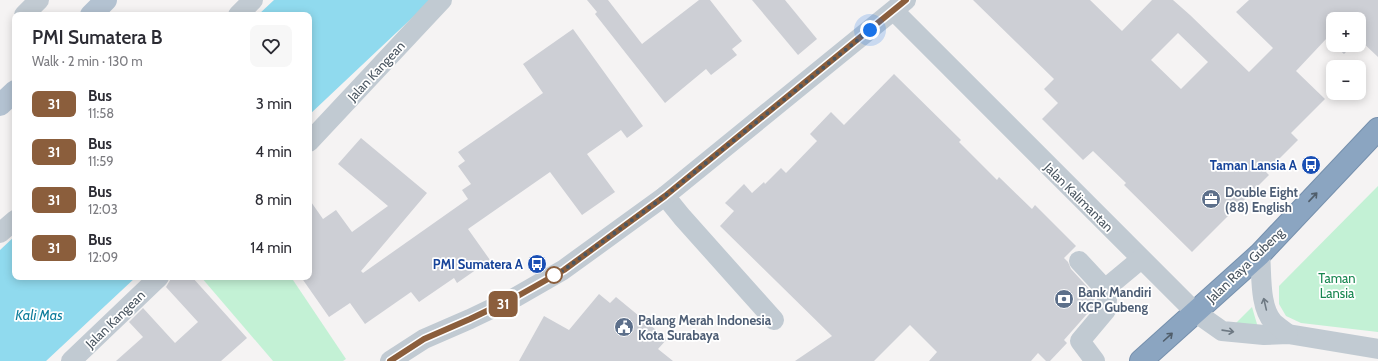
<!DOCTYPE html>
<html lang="en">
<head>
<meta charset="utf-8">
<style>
  body { margin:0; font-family:Cabin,sans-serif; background:#f7f7f7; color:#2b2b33; height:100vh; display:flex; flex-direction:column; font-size:15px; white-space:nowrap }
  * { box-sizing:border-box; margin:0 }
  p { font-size:13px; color:#7c7c81 }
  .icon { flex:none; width:22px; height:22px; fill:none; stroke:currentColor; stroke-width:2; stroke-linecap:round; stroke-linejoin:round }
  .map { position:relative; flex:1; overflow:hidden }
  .details { position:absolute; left:12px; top:12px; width:300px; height:268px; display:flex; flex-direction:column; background:#fff; border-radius:8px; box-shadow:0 2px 10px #0003 }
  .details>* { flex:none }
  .badge { padding:0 8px; border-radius:6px; font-size:14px; line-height:26px }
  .tools { position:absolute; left:1326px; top:12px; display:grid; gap:8px }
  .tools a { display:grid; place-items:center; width:40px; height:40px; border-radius:8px; background:#fff; box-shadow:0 2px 10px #0003; font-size:20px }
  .you { position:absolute; width:20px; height:20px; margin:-10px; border:3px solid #fff; border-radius:50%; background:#1a73e8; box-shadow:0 0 0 6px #1a73e833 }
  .map>.badge { position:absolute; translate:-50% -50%; box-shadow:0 0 0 2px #fff }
  .round { display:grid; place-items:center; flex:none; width:42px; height:42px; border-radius:8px; background:#f7f7f7 }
  .summary { display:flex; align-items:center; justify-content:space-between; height:68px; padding:0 20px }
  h1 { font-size:19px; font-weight:600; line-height:30px }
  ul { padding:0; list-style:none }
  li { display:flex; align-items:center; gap:12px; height:48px; padding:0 20px }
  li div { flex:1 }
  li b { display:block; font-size:15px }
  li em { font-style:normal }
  li .badge { min-width:44px; font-weight:700; text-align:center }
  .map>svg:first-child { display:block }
  .green { fill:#c3f1d5 }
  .water { fill:#90daee }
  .building { fill:#cdcfd5; fill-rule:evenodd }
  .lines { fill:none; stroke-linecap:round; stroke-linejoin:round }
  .highway-casing { stroke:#7690ad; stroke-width:24 }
  .minor { stroke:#c1cad2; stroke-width:20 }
  .major { stroke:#b3c2d1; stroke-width:22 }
  .highway { stroke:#8ba5c1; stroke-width:22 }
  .oneway { stroke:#505e6b }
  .oneway2 { stroke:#6e7983 }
  .line-casing { stroke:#fff; stroke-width:9 }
  .line { stroke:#8b5e3c; stroke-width:6 }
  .walk { stroke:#4a5661; stroke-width:4; stroke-dasharray:0 7.2 }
  .stop-dot { fill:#fff; stroke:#8b5e3c; stroke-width:2 }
  .labels { text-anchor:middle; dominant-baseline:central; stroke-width:3.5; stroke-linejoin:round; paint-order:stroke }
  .street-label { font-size:13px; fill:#4a5661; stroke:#fff }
  .transit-label { font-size:13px; font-weight:bold; fill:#164399; stroke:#fff; text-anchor:end }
  .service-label { font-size:13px; font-weight:bold; fill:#4e5e75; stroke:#fff; text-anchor:start }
  .park-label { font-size:13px; fill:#17864f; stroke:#fff }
  .water-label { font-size:14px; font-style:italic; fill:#0c7c9b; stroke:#fff }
</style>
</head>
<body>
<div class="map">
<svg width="1378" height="361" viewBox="0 0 1378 361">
  <rect width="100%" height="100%" fill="#f5f3f3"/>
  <g class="green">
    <polygon points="1378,186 1378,332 1301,323 1286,316 1279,304 1279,286"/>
    <polygon points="201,277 291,277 346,359 343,361 273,361"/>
    <polygon points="1252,307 1259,331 1235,324"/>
  </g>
  <g class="water">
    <polygon points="274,0 431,0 309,115 309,15 258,15"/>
    <polygon points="15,236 15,277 136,277 46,361 0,361 0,250"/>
  </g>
  <g class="building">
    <polygon points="587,0 608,0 642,44 699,0 710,0 742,41 732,49 737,55 711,75 706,69 665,103 595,14 597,12"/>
    <polygon points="752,0 785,0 817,39 798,55"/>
    <path d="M973 0H1090L1122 31 1152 0H1173L1190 15 1249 72 1273 48 1236 12 1249 0H1378V57L1359 39V19H1333V44L1327 38 1296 71 1325 99 1291 133 1298 140 1266 172 1269 175 1192 252 1124 185 1126 183 1093 151 1083 160 1042 119 1058 103 1044 89 1054 79ZM1178 33 1208 62 1181 89 1151 60Z"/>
    <polygon points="573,29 643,126 627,138 621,130 587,154 615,192 582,215 550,172 468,229 490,260 457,283 454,278 419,302 411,292 365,324 350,303 329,317 301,277 309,277 309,199 323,219 336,210 352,232 388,206 338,164 361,138 427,193 361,271 363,273 468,199 462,190 471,184 458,166 465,161 458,152 543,93 523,64"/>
    <polygon points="1334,45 1353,45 1344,54"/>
    <polygon points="894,74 961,140 959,142 997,180 999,177 1032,209 1035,205 1076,246 1064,258 1068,262 1071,269 1094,294 1095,305 1064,340 1067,343 1050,361 1046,361 1038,353 1031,361 929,361 937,352 910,325 874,361 795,361 832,336 720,226 734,211 725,203 744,184 752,193 764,182 765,184 781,168 786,173 817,141 810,134 831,112 844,125"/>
    <polygon points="172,277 192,277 247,338 221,361 116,361 143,337 129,322 143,308 175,343 198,322 166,287"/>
    <polygon points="599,294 610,303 616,297 667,339 658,349 673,361 519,361 544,316 569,330"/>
  </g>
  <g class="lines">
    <defs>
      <polyline id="highway" points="1141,361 1260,254 1378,129"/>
    </defs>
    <use href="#highway" class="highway-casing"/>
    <g class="minor">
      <polyline points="894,11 1195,312 1222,331 1264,335 1288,334 1378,349"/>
      <polyline points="24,15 39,0"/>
      <polyline points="238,15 253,0"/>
      <polyline points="309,142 442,0"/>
      <polyline points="665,196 682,217 774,320"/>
      <polyline points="0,233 15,220"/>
      <path d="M1260 254C1262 274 1259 306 1273 322 1277 326 1283 330 1288 334"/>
      <polyline points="1079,261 1105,289 1107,299 1106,310 1080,341 1095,361"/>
      <polyline points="1105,289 1141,259"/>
      <polyline points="71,361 159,277"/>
      <polyline points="390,361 424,339 470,319 516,297 563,270 665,196 906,0"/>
    </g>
    <g class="major">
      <polyline points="91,15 106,0"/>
      <polyline points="0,105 15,91"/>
    </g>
    <use href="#highway" class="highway"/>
  </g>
  <defs><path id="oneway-shaft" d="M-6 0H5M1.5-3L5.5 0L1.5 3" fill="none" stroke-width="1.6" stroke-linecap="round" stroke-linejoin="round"/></defs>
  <g class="oneway">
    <use href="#oneway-shaft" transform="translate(1313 197) rotate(-47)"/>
    <use href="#oneway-shaft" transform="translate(1168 337) rotate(-42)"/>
  </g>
  <g class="oneway2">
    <use href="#oneway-shaft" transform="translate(1265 304) rotate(-103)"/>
    <use href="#oneway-shaft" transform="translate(1228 331) rotate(8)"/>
  </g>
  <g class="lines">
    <defs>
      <polyline id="line" points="390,361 424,339 470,319 516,297 564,270 665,196 906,0"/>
    </defs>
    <use href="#line" class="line-casing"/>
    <use href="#line" class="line"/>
    <polyline class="walk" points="554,275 552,277 564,270 665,196 870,30"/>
  </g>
  <defs>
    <symbol id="bus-disc" viewBox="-11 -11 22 22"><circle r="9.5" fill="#1a4fb4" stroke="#fff"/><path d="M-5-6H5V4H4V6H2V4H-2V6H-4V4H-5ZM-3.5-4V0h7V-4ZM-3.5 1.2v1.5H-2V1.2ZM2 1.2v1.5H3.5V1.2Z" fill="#fff"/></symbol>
    <symbol id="office-disc" viewBox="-11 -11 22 22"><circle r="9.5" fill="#5c6f8a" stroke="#fff"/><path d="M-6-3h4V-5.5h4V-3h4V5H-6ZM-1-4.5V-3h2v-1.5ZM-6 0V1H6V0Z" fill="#fff"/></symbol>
    <symbol id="bank-disc" viewBox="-11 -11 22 22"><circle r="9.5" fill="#5c6f8a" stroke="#fff"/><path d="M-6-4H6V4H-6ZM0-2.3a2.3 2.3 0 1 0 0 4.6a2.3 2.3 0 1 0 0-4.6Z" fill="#fff"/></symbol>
    <symbol id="civic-disc" viewBox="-11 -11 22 22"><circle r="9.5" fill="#5c6f8a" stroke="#fff"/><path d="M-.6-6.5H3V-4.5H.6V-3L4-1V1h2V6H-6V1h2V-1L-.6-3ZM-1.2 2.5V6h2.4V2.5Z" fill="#fff"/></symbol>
  </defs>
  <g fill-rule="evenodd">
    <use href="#bus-disc" x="1300" y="154" width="22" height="22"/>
    <use href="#office-disc" x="1200" y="188" width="22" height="22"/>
    <use href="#bus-disc" x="526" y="253" width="22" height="22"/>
    <use href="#bank-disc" x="1053" y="288" width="22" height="22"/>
    <use href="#civic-disc" x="613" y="316" width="22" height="22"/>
  </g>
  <circle class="stop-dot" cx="554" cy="275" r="8"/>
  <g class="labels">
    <g class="street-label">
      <text transform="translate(376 71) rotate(-47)">Jalan Kangean</text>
      <text transform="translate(1079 197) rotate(45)">Jalan Kalimantan</text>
      <text transform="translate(1245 265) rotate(-44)">Jalan Raya Gubeng</text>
      <text transform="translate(115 319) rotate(-44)">Jalan Kangean</text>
    </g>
    <g class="transit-label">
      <text x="1297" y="165">Taman Lansia A</text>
      <text x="523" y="264">PMI Sumatera A</text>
    </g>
    <g class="service-label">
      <text x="1225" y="192">Double Eight<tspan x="1225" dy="15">(88) English</tspan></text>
      <text x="1078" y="292">Bank Mandiri<tspan x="1078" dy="15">KCP Gubeng</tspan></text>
      <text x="638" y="320">Palang Merah Indonesia<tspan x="638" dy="15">Kota Surabaya</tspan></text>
    </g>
    <g class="park-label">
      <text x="1337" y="278">Taman<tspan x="1337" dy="15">Lansia</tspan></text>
    </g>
    <g class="water-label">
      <text x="39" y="315">Kali Mas</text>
    </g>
  </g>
</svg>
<div class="tools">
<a>+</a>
<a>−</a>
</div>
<div class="you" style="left:870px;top:30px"></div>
<b class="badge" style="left:503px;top:304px;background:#8b5e3c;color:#fff">31</b>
<section class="details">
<div class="summary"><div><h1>PMI Sumatera B</h1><p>Walk · 2 min · 130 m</p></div><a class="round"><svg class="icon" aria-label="heart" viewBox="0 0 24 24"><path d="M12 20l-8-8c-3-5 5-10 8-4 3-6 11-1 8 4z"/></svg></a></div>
<ul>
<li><span class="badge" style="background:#8b5e3c;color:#fff">31</span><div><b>Bus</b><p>11:58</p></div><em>3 min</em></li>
<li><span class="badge" style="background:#8b5e3c;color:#fff">31</span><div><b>Bus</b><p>11:59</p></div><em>4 min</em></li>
<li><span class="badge" style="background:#8b5e3c;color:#fff">31</span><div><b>Bus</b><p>12:03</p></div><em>8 min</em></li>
<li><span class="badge" style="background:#8b5e3c;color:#fff">31</span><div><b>Bus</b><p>12:09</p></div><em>14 min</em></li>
</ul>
</section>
</div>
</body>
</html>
